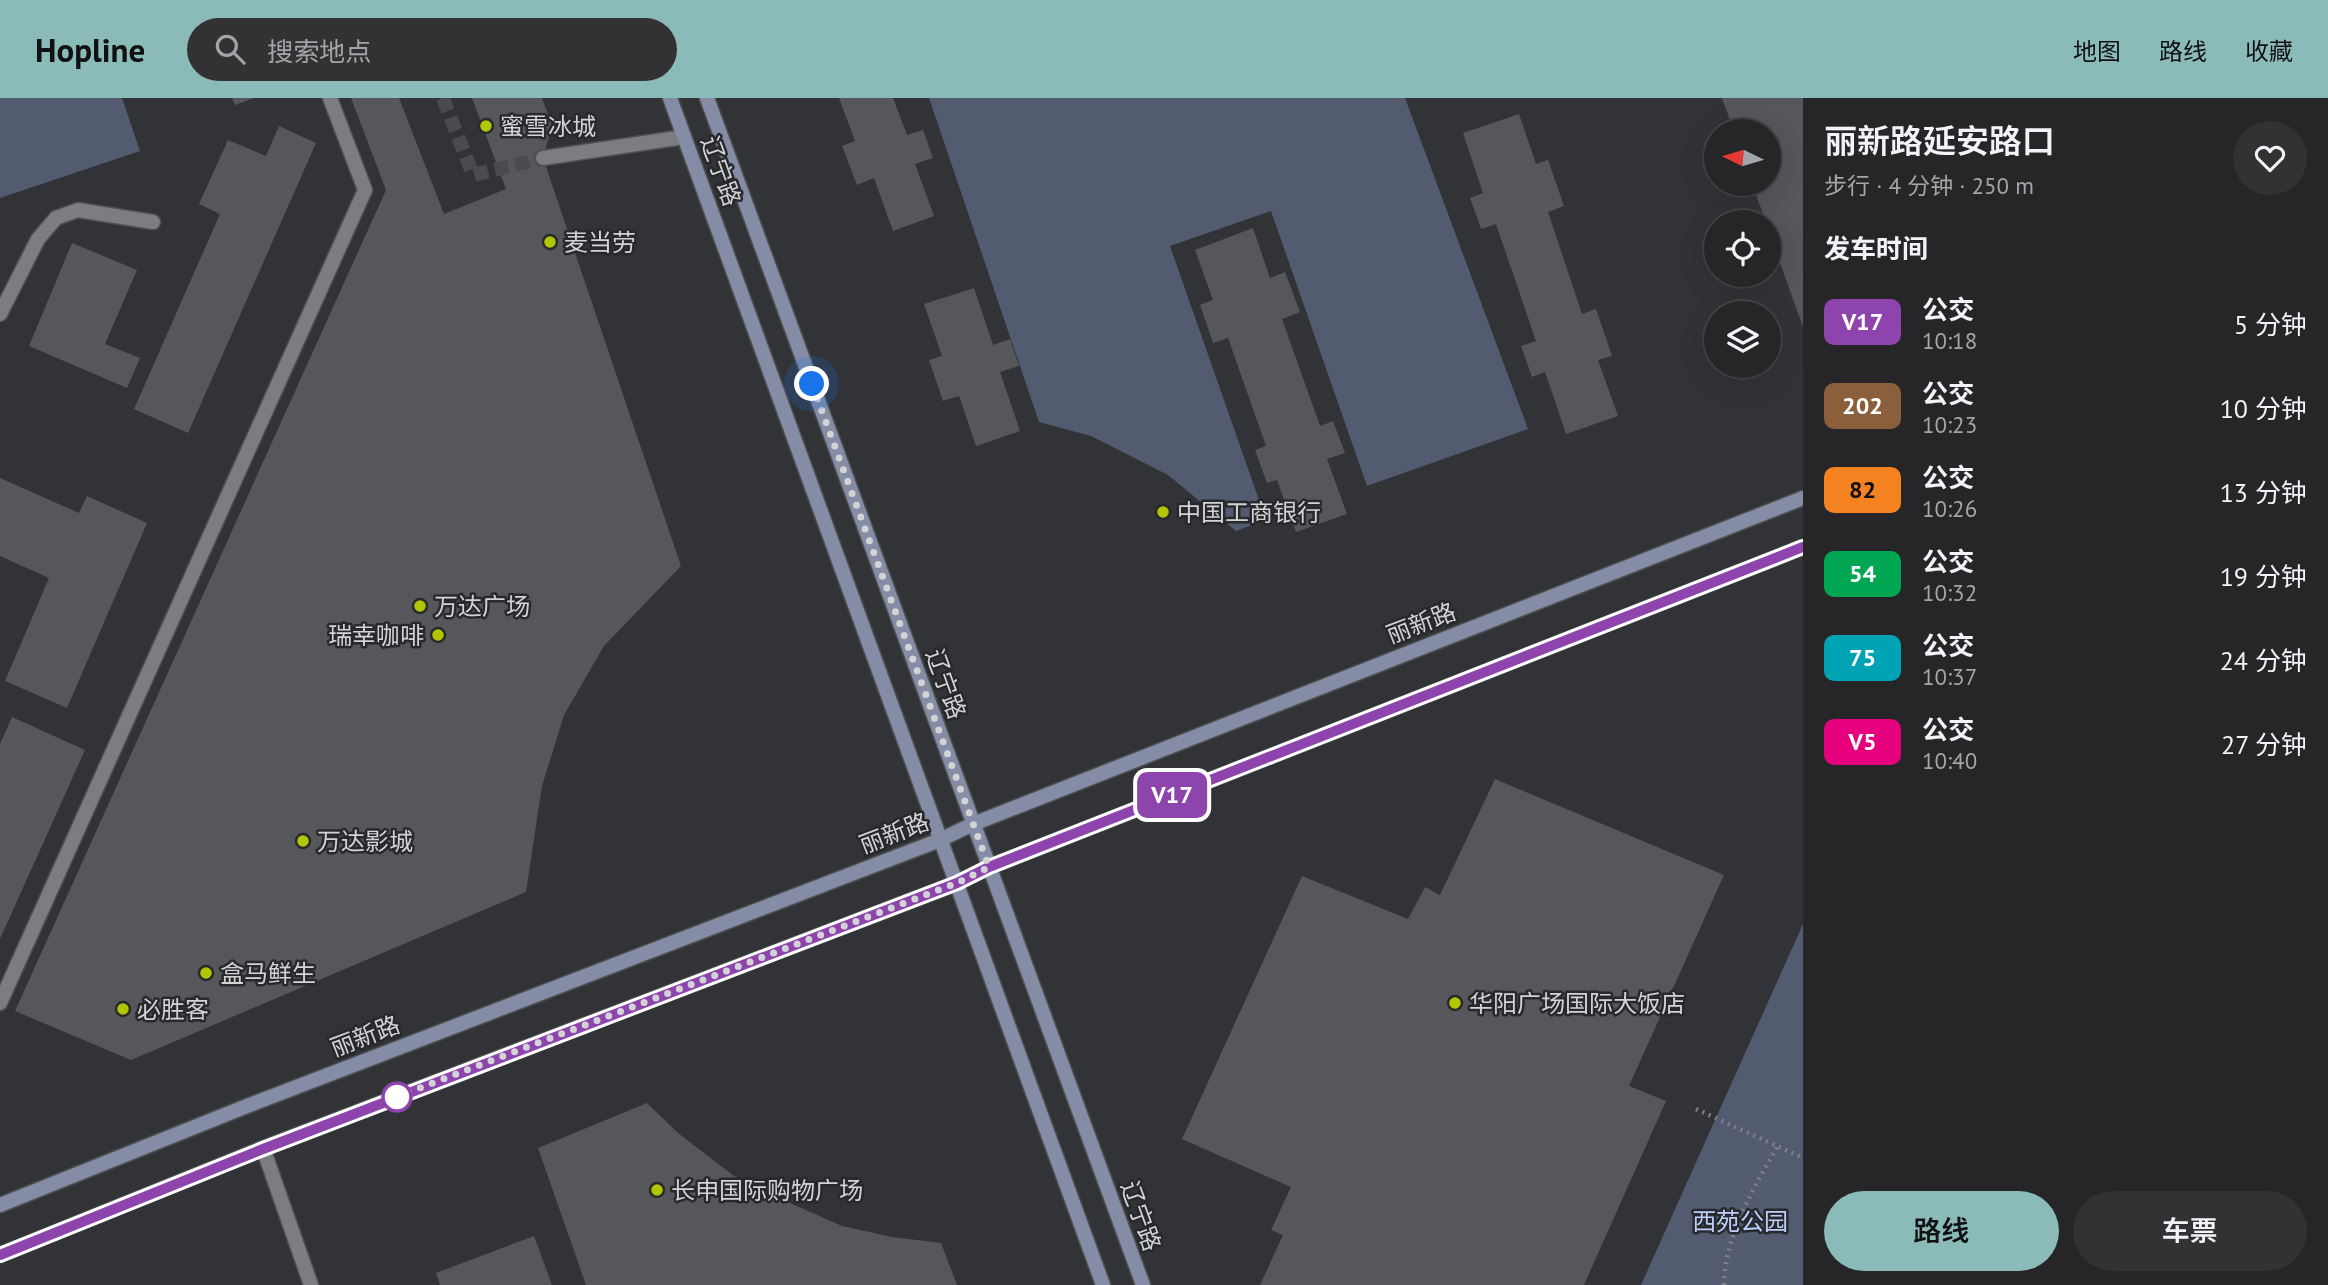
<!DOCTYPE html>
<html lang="zh">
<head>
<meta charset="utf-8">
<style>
  body { margin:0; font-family:"PT Sans","Noto Sans SC",sans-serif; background:#323234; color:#f1f3f6; height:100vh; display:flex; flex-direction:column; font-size:26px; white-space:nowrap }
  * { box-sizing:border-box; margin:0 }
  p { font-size:23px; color:#a4a5a8 }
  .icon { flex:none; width:38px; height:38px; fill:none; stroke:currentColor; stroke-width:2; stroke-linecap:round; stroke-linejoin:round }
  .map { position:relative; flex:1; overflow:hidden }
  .drawer { display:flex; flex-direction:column; background:#262628; width:525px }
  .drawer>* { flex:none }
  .badge { padding:0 14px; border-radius:10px; font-size:24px; line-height:46px }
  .needle { width:46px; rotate:275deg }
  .fabs { position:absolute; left:1704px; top:21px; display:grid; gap:14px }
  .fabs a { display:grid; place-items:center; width:77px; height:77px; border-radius:50%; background:#262628; box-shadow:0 7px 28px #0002,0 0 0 2px #424345; font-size:35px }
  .you { position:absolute; width:35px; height:35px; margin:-18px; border:5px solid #fff; border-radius:50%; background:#1a73e8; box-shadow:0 0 0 10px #1a73e833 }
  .map>.badge { position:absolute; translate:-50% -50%; box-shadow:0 0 0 4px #fff }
  h2 { padding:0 21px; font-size:26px; line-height:63px }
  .round { display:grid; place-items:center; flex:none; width:74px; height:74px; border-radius:37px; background:#323234 }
  .overview { display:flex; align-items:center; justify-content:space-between; height:119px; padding:0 21px }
  h1 { font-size:33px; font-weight:600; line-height:52px }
  .button { display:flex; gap:14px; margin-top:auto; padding:14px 21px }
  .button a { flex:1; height:80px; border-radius:42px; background:#8bbbb9; color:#111; font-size:28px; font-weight:600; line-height:80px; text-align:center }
  .button a+a { background:#323234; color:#f1f3f6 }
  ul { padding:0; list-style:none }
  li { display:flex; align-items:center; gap:21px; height:84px; padding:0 21px }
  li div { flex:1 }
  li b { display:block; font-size:26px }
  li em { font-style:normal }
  li .badge { min-width:77px; font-weight:700; text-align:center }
  header { display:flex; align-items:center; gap:42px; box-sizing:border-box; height:98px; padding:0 35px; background:#8bbbb9; color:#111 }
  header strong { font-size:33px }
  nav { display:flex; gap:38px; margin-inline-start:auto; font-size:24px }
  .search { width:490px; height:63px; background:#323234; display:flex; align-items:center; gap:18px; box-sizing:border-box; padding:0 24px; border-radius:38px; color:#a4a5a8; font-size:26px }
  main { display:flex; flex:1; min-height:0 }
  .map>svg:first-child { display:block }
  .green { fill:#525b6f }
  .building { fill:#55575a }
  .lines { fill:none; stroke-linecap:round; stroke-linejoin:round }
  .pedestrian-tunnel { stroke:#4a4b4e; stroke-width:14; stroke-dasharray:14 7; stroke-linecap:butt }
  .service-casing { stroke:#4e4f51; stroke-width:17 }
  .pedestrian-casing { stroke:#4e4f51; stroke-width:17 }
  .minor-casing { stroke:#4e4f51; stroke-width:17 }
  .secondary-casing { stroke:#4e4f51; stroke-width:17 }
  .path { stroke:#818184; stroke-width:4.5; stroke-dasharray:2 5; stroke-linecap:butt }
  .service { stroke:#7c7d81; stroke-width:14 }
  .pedestrian { stroke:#7c7d81; stroke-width:14 }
  .minor { stroke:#7c7d81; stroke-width:14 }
  .secondary { stroke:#848da5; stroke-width:14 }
  .line-casing { stroke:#fff; stroke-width:16 }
  .line { stroke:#8e44ad; stroke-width:10 }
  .walk { stroke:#d3d3d5; stroke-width:7; stroke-dasharray:0 12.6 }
  .poi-dot { fill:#b1c500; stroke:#28292c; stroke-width:2.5 }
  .stop-dot { fill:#fff; stroke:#8e44ad; stroke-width:3.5 }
  .labels { text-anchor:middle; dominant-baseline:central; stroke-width:5; stroke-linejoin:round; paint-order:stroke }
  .poi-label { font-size:24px; fill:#d3d3d5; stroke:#28292c; text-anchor:start }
  .street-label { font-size:24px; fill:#d3d3d5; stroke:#28292c }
  .park-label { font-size:24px; fill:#bbcefc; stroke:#28292c }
</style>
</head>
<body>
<header>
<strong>Hopline</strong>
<div class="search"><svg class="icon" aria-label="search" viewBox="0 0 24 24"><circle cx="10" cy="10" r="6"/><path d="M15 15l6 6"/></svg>搜索地点</div>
<nav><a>地图</a><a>路线</a><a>收藏</a></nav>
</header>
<main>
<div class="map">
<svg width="1803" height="1187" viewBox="0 0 1803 1187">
  <rect width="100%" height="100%" fill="#323336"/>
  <g class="green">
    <polygon points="0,0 122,0 140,53 0,100"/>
    <polygon points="929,0 1405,0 1528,331 1367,388 1271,113 1170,148 1266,422 1236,433 1168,377 1091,338 1039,324"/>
    <polygon points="1803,826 1803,1187 1641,1187"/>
  </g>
  <g class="building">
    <polygon points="232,0 254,0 235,7"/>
    <polygon points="351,0 399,0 444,116 506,91 472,0 542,0 552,27 543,60 681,468 604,548 564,617 542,688 526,794 131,962 15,913 386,92"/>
    <polygon points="839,0 893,0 907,37 923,32 933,60 915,66 934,118 893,133 874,80 857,87 842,48 855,43"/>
    <polygon points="1722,0 1803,0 1803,229 1769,134 1769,124 1766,124 1752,86 1769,86 1769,33 1734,33"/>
    <polygon points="1519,16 1536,66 1548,62 1564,108 1548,114 1582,216 1596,211 1612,258 1598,262 1618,318 1566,336 1545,274 1532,279 1521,248 1536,243 1496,126 1481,131 1470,100 1483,95 1463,35"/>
    <polygon points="279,28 316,45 188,335 134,311 220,116 199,106 228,42 266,58"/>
    <polygon points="1253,130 1270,180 1285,174 1300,214 1282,221 1320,328 1333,323 1345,355 1327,361 1347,416 1296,434 1277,382 1267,385 1255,352 1266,348 1228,240 1213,245 1200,207 1213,202 1195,152"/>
    <polygon points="72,145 137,172 105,246 140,260 127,290 29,248"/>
    <polygon points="974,190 993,247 1010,241 1019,268 1000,274 1020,333 976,348 959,298 943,303 929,262 942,258 924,206"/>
    <polygon points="0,380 79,415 87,398 147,425 67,610 5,583 49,480 0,458"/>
    <polygon points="12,619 85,652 0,841 0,646"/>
    <polygon points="1495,681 1724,777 1629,988 1666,1003 1584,1187 1260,1187 1283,1137 1271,1132 1291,1089 1182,1041 1302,778 1408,821 1425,789 1440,797"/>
    <polygon points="647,1005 678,1035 734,1078 790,1105 842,1128 892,1139 941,1145 957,1187 586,1187 538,1050"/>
    <polygon points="534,1138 552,1187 440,1187 436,1175"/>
  </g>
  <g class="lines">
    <polyline class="pedestrian-tunnel" points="443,0 473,77 543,60"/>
    <defs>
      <g id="service">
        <polyline points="0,216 38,141 56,120 78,112 153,124"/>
        <polyline points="0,905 365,92 330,0"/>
      </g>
      <polyline id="pedestrian" points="543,60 684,39"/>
      <polyline id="minor" points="263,1050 311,1187"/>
      <g id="secondary">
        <polyline points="670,0 1103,1187"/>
        <polyline points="707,0 1143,1187"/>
        <polyline points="0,1107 247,1008 940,742 973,726 1803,400"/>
        <polyline points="0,1157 263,1050 957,785 989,769 1803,449"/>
      </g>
    </defs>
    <use href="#service" class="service-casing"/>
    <use href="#pedestrian" class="pedestrian-casing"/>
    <use href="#minor" class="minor-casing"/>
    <use href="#secondary" class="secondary-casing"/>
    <g class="path">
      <polyline points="1696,1011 1803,1060"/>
      <path d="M1724 1187C1725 1137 1753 1092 1777 1049"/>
    </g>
    <use href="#service" class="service"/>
    <use href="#pedestrian" class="pedestrian"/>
    <use href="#minor" class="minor"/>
    <use href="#secondary" class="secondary"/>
  </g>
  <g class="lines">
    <defs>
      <polyline id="line" points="0,1157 263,1051 957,785 989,769 1803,449"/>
    </defs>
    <use href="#line" class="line-casing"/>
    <use href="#line" class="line"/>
    <polyline class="walk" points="397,999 391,1001 957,785 989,769 812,286"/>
  </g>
  <g class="poi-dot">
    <circle cx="486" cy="28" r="7"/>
    <circle cx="550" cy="144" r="7"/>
    <circle cx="1163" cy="414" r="7"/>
    <circle cx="420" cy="508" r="7"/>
    <circle cx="438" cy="537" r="7"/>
    <circle cx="303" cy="743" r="7"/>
    <circle cx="206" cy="875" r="7"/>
    <circle cx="1455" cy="905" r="7"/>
    <circle cx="123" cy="911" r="7"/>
    <circle cx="657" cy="1092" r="7"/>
  </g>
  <circle class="stop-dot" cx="397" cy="999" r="14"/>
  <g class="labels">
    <g class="poi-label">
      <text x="500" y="28">蜜雪冰城</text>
      <text x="564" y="144">麦当劳</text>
      <text x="1177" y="414">中国工商银行</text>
      <text x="434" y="508">万达广场</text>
      <text x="424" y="537" text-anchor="end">瑞幸咖啡</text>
      <text x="317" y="743">万达影城</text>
      <text x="220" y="875">盒马鲜生</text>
      <text x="1469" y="905">华阳广场国际大饭店</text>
      <text x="137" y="911">必胜客</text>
      <text x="671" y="1092">长申国际购物广场</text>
    </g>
    <g class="street-label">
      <text transform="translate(721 73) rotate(70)">辽宁路</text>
      <text transform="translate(1421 525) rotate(-21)">丽新路</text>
      <text transform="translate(946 586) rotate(70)">辽宁路</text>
      <text transform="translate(894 735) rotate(-21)">丽新路</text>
      <text transform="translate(365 938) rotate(-21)">丽新路</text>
      <text transform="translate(1141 1118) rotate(70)">辽宁路</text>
    </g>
    <g class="park-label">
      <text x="1740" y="1123">西苑公园</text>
    </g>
  </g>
</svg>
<div class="fabs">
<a><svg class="needle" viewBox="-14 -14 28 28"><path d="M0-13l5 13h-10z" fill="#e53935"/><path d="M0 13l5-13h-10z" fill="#a4a5a8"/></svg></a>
<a><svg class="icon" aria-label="locate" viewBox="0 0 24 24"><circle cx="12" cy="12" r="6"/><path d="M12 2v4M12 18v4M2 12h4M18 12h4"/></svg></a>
<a><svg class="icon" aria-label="layers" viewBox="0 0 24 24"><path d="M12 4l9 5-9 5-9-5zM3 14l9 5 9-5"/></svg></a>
</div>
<div class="you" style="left:812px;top:286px"></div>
<b class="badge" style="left:1172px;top:697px;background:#8e44ad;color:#fff">V17</b>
</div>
<section class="drawer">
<div class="overview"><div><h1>丽新路延安路口</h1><p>步行 · 4 分钟 · 250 m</p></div><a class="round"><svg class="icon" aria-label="heart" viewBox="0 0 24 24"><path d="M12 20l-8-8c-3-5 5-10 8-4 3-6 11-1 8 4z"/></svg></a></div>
<h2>发车时间</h2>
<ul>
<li><span class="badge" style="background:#8e44ad;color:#fff">V17</span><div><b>公交</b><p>10:18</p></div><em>5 分钟</em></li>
<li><span class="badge" style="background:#8b5e3c;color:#fff">202</span><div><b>公交</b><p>10:23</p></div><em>10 分钟</em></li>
<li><span class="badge" style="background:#f58220;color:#111">82</span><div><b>公交</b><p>10:26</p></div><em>13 分钟</em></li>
<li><span class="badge" style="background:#00a651;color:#fff">54</span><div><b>公交</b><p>10:32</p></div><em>19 分钟</em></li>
<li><span class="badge" style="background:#00a3b4;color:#fff">75</span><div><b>公交</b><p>10:37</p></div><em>24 分钟</em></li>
<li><span class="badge" style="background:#e6007e;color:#fff">V5</span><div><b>公交</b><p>10:40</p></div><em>27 分钟</em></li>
</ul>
<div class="button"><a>路线</a><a>车票</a></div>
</section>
</main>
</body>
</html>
